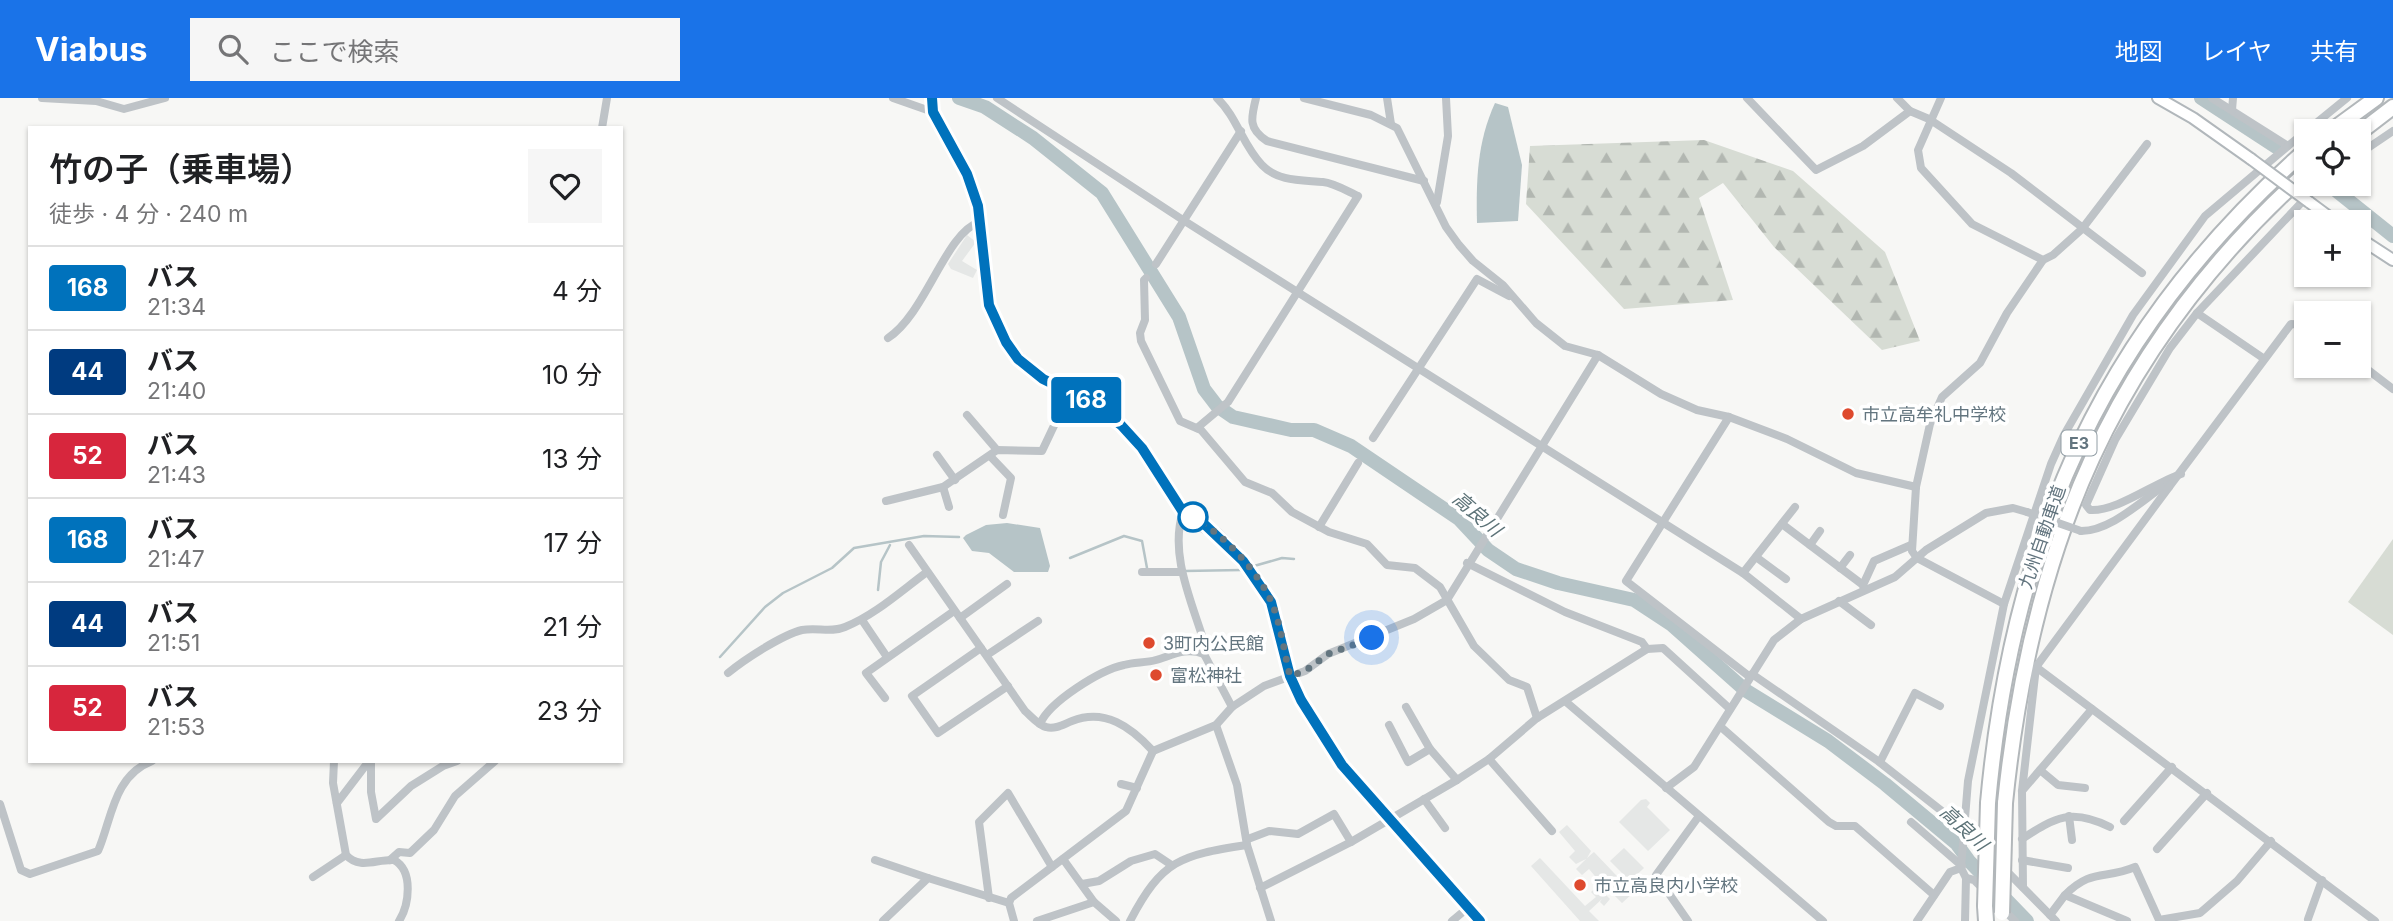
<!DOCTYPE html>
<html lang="ja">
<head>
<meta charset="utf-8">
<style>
  body { margin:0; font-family:Inter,"Noto Sans JP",sans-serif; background:#f6f6f6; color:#202124; height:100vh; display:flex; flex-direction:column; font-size:26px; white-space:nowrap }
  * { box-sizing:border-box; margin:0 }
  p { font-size:23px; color:#757577 }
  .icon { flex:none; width:38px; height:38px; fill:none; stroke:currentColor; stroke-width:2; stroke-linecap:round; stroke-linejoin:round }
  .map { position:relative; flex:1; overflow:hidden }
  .side { position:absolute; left:28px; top:28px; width:595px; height:637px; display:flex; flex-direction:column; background:#fff; border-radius:0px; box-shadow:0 2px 5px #0004 }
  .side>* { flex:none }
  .badge { padding:0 14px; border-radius:5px; font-size:24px; line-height:46px }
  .controls { position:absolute; left:2294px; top:21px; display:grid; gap:14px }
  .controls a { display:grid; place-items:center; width:77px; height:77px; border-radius:0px; background:#fff; box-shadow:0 2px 5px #0004; font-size:35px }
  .you { position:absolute; width:35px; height:35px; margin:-18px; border:5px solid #fff; border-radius:50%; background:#1a73e8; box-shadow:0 0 0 10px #1a73e833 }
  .map>.badge { position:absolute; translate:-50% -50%; box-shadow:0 0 0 4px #fff }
  .round { display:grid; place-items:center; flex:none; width:74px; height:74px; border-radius:0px; background:#f6f6f6 }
  .head { display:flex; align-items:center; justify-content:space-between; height:119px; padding:0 21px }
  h1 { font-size:33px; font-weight:600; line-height:52px }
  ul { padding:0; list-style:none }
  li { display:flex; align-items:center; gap:21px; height:84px; padding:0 21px; border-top:2px solid #e0e0e0 }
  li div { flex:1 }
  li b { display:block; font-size:26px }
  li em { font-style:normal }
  li .badge { min-width:77px; font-weight:700; text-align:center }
  header { display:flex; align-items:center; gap:42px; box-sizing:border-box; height:98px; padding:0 35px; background:#1a73e8; color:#fff }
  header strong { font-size:33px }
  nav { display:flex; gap:38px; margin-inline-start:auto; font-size:24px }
  .search { width:490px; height:63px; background:#f6f6f6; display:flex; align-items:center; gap:18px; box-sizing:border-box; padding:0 24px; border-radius:0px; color:#757577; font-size:26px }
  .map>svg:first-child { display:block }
  .built { fill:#e5e7e6 }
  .green { fill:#d7dcd4 }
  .forest { fill:url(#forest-firs) }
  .water { fill:#b6c4c7 }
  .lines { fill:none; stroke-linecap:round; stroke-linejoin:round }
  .stream { stroke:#b6c4c7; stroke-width:2.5 }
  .river { stroke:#b6c4c7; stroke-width:14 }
  .secondary-casing { stroke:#b1b7bb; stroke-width:14 }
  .highway-casing { stroke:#b2b7ba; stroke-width:18 }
  .street { stroke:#bec3c7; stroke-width:8 }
  .secondary { stroke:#fff; stroke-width:10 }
  .highway { stroke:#fff; stroke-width:14 }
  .secondary-bridge-casing { stroke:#b1b7bb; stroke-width:14; stroke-linecap:butt }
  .highway-bridge-casing { stroke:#b2b7ba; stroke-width:18; stroke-linecap:butt }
  .street-bridge { stroke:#bec3c7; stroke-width:8 }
  .secondary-bridge { stroke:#fff; stroke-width:10 }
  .highway-bridge { stroke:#fff; stroke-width:14 }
  .line-casing { stroke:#fff; stroke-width:16 }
  .line { stroke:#0072bc; stroke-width:10 }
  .walk { stroke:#63757f; stroke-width:7; stroke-dasharray:0 12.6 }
  .poi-dot { fill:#de4a2e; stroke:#fff; stroke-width:2.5 }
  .stop-dot { fill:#fff; stroke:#0072bc; stroke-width:3.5 }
  .labels { text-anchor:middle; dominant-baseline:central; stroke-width:7; stroke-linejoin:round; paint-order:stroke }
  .shield { fill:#fff; stroke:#929ea5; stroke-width:2 }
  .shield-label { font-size:16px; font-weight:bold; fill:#63757f }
  .poi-label { font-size:18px; fill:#63757f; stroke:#fff; text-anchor:start }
  .street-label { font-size:18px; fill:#63757f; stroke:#fff }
  .water-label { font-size:19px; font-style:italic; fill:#5e7479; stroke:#fff }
</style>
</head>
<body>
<header>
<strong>Viabus</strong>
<div class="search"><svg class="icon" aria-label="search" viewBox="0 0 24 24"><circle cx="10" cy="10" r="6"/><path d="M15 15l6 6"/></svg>ここで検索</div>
<nav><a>地図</a><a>レイヤ</a><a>共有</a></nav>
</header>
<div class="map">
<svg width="2393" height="823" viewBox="0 0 2393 823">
  <defs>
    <pattern id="forest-firs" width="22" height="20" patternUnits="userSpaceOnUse" patternTransform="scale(1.75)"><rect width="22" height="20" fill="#d7dcd4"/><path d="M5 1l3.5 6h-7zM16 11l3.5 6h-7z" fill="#b2b7b1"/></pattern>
  </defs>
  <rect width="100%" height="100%" fill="#f7f7f5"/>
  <g class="built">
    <polygon points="967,137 976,144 962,163 977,172 973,180 951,171 948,166"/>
    <polygon points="1646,701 1650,705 1647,709 1670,732 1648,753 1619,724 1641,702"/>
    <polygon points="1567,727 1591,753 1587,760 1594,754 1633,795 1622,805 1610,793 1606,797 1610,801 1604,808 1600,804 1602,801 1589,813 1599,823 1580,823 1531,768 1540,760 1585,808 1596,799 1591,794 1598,788 1602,792 1605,790 1589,771 1582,777 1576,771 1586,761 1576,766 1569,759 1575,753 1559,734"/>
    <polygon points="1624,750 1644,770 1630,783 1610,763"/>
  </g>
  <polygon class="green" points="2393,441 2393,537 2348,504"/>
  <polygon class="forest" points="1704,42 1793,73 1885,154 1920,243 1882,252 1774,149 1723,85 1699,100 1733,202 1624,211 1526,106 1530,48"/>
  <g class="water">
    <path d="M1495 5 1508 9 1522 67 1518 123 1477 125C1476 83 1477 44 1495 5Z"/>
    <polygon points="1007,425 1040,430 1050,468 1048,474 1014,474 989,455 972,453 963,440 966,437 986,427"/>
  </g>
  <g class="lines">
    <g class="stream">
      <polyline points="1070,460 1124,438 1142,443 1147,470"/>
      <polyline points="1254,468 1282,460 1294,461"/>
      <polyline points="1184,473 1242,472"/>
      <polyline points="878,492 881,464 890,447"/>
      <polyline points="720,559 765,509 783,495 832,470 854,450 924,438 959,439"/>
    </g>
    <g class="river">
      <polyline points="959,0 985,9 1033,40 1102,95 1179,219 1204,291 1217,308 1233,319 1291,332 1314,332 1351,348 1459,421 1488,452 1516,471 1558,485 1634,502 1672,527 1745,592 1828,643 1885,686 1956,745 1969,763 2027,823"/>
      <polyline points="2201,0 2276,49"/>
      <polyline points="2328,86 2393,138"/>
    </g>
    <defs>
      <g id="secondary">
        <polyline points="932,0 933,14 967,76 978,108 989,207 1006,244 1019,261 1043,281 1094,306 1121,327 1142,350 1183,414 1216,436 1243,463 1271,504 1290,578 1301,602 1342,667 1480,823"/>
        <polyline points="2158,0 2193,20 2251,61"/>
        <polyline points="2309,104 2336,124"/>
        <polyline points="2359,140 2393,162"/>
      </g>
      <g id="highway">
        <polyline points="2331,33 2376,0"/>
        <polyline points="2359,35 2393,9"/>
        <path d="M1988 705C2012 438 2103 230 2306 52"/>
        <path d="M2005 705C2031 449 2112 250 2306 75"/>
        <polyline points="1985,808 1986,823"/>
      </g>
    </defs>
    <use href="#secondary" class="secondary-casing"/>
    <use href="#highway" class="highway-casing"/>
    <g class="street">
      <polyline points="42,0 96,3 124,11 165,0"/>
      <polyline points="893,0 933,14"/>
      <polyline points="997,0 1183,122 1743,475 1801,521"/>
      <path d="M1256 0C1251 20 1248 31 1267 43L1424 83"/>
      <polyline points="1304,0 1371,17 1397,30 1446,129 1459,147 1473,163 1503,187 1536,225 1565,248 1598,257 1661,296 1697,312 1729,319 1787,341 1856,375 1916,389"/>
      <polyline points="1387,0 1391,26"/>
      <polyline points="1747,0 1816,72 1863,48 1910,13"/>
      <polyline points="1897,0 1910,13 1929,21 2011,75 2142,175"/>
      <polyline points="1941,0 1918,52 1921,70 1972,126 2043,162"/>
      <polyline points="2212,0 2288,48 2347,0"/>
      <polyline points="2232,12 2233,0"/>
      <polyline points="602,30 607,0"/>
      <polyline points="2359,56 2393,33"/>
      <polyline points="1437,104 1448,38 1446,0"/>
      <polyline points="1156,166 1241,33"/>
      <polyline points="1146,180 1144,182 1145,222 1140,235 1141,243 1180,323 1201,332 1245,384 1272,395 1292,414 1329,434 1367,446 1387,467 1415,470 1440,489 1474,548 1509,582 1527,589 1537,620"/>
      <polyline points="2197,215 2263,260"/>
      <path d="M888 240C926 215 945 136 979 124"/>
      <polyline points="2359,265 2393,291"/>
      <polyline points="967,317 997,352"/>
      <polyline points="1729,319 1626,483 1750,579"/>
      <path d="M1197 330 1228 304 1358 98C1347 93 1334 85 1323 84 1302 82 1278 84 1262 67 1243 48 1237 19 1217 0"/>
      <polyline points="1373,340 1477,181 1509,198"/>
      <polyline points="937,357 955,382"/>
      <polyline points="990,358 1011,380 1003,417"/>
      <path d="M2181 376C2154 385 2116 414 2090 412L2086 407 2115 342 2170 250 2197 215 2319 86"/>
      <polyline points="943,389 949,409"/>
      <polyline points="886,403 943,389 997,352 1042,353 1070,294"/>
      <path d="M1183 414C1169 456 1192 504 1204 544V556L1232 609"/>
      <polyline points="1782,426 1863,487 1864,492"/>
      <polyline points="1319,429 1358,365"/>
      <path d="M2081 433C2109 433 2138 406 2161 390L2169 389 2291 226 2306 227"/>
      <path d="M909 447 1025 613C1031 618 1038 627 1046 629 1055 632 1064 626 1072 623 1105 610 1131 629 1153 653"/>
      <polyline points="1810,447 1820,433"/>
      <polyline points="1756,459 1786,481"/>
      <polyline points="1467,465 1565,514 1642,544 1647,551"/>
      <polyline points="1840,470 1850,457"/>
      <polyline points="1142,474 1182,474"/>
      <polyline points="1743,475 1795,409"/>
      <polyline points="1863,487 1874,463 1911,447"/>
      <polyline points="1839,503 1871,527"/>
      <polyline points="2004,506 1917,460 1912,453 1916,389 1930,326 1942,299 1980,265 2007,215 2043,162 2053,157 2082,131 2147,46"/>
      <polyline points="960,520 1007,486"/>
      <polyline points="862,522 887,559"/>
      <polyline points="981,550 912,598 938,635 1008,588"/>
      <polyline points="987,557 1038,523"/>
      <polyline points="2036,569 2375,823"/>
      <path d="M728 575C745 561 782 537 802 532 817 529 831 535 845 529 875 517 901 493 927 474"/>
      <polyline points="1752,576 1878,663 1966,732 2056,823"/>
      <polyline points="885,600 866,575 954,513"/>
      <polyline points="1565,603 1823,823"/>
      <polyline points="1406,609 1430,651"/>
      <path d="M1040 626C1049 604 1100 572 1124 567 1134 564 1146 565 1156 562 1173 557 1186 549 1204 556"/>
      <polyline points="1216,627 1237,687 1247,747 1271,823"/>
      <polyline points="1389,627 1408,664 1430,651 1457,682"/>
      <polyline points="1721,629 1829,724 1836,728 1855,728 1934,797"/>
      <polyline points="1153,653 1216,627 1232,609 1264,588 1305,573 1328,556 1414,521 1447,502 1598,257"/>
      <polyline points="1489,661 1552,733"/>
      <path d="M334 663 333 685 346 757C360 772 376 761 394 762 414 773 409 807 399 823"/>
      <polyline points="371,663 371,694 376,721 411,688 443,668 457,663"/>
      <polyline points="1880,664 1915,595 1940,608"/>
      <polyline points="2040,672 2058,687 2085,690"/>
      <polyline points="1121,686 1137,690"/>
      <polyline points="1666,690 1694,669 1774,542 1801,521 1895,479 1926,452 1986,415 2013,410 2027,414"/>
      <polyline points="2022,693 2092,611"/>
      <polyline points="1424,701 1445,730"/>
      <polyline points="337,705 369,663"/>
      <path d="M0 706 21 772 30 776 98 753C112 721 113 678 152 663"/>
      <polyline points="2069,718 2072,742"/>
      <polyline points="2124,723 2172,669"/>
      <polyline points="1911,724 1962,768"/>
      <polyline points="1248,741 1269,733 1298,736 1334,716 1351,744"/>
      <path d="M2022 741C2055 719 2072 710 2110 729"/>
      <polyline points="2157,751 2207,695"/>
      <polyline points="1063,761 1094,804"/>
      <polyline points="390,762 399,754 410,755 434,732 455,698 495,663"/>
      <polyline points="875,762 928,780"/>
      <polyline points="2022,762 2068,770"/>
      <polyline points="313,779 346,757"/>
      <polyline points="1966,780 1974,782 2015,823"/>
      <polyline points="1082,786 1099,783 1131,763 1155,756 1170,766"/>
      <polyline points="2023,789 2022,693 2036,569 2169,389"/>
      <polyline points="1260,790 1351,744 1457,682 1489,661 1537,620 1647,551 1663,550 1730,611"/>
      <path d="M2065 797C2092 770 2104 782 2135 769L2159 822 2200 815 2237 783 2271 743"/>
      <polyline points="989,800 979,724 1008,695 1052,769"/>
      <polyline points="2050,817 2065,797 2127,823"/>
      <polyline points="2308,821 2322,782"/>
      <polyline points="883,823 928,780 1009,805"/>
      <polyline points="1014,823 1009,805 1011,800 1126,713 1153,653"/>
      <polyline points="1037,823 1094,804 1116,823"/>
      <path d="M1130 823C1162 762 1180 757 1247 747"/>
      <polyline points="1452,823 1470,808"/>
      <polyline points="1688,823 1656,777 1699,718"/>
      <polyline points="1917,823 1950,774 1961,770"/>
      <polyline points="1965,823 1966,780 1961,770 1968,683 2004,506 2051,366 2064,337 2133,217 2205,118 2288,48"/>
    </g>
    <use href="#secondary" class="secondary"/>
    <use href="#highway" class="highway"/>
    <defs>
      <polyline id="secondary-bridge" points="2251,61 2309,104"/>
      <g id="highway-bridge">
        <polyline points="1985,808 1988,705"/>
        <polyline points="2002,815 2005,705"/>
      </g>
    </defs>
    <use href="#secondary-bridge" class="secondary-bridge-casing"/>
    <use href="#highway-bridge" class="highway-bridge-casing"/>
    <polyline class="street-bridge" points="2027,414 2081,433"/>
    <use href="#secondary-bridge" class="secondary-bridge"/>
    <use href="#highway-bridge" class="highway-bridge"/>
  </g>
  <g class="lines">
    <defs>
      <polyline id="line" points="932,0 933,14 967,76 978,108 989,207 1006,244 1018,261 1043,281 1094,306 1121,327 1142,350 1183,414 1201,423 1243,463 1271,504 1290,578 1301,602 1342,667 1480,823"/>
    </defs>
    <use href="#line" class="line-casing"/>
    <use href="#line" class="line"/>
    <path class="walk" d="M1193 419C1223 436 1257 472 1271 503 1281 526 1284 554 1290 578L1305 573 1328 556 1372 540"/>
  </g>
  <g class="poi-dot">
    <circle cx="1848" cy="316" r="7"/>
    <circle cx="1149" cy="545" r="7"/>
    <circle cx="1156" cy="577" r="7"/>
    <circle cx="1580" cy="787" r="7"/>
  </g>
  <circle class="stop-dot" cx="1193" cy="419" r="14"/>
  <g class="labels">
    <rect class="shield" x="2061.5" y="332.5" width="35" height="25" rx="5"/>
    <g class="shield-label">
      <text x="2079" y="345">E3</text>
    </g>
    <g class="poi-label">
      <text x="1862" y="316">市立高牟礼中学校</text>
      <text x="1163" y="545">3町内公民館</text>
      <text x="1170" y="577">富松神社</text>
      <text x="1594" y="787">市立高良内小学校</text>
    </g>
    <g class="street-label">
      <text transform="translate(2042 439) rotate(-71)">九州自動車道</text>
    </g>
    <g class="water-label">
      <text transform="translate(1477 416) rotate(41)">高良川</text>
      <text transform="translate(1964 730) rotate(43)">高良川</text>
    </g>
  </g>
</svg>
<div class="controls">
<a><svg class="icon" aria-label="locate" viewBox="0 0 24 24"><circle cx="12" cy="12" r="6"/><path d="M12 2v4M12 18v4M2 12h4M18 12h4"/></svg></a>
<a>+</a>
<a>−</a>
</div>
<div class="you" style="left:1372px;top:540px"></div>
<b class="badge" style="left:1086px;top:302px;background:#0072bc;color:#fff">168</b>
<section class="side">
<div class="head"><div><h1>竹の子（乗車場）</h1><p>徒歩 · 4 分 · 240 m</p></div><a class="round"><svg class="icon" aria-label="heart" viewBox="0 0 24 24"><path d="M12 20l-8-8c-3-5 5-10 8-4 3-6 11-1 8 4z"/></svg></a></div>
<ul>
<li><span class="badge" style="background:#0072bc;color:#fff">168</span><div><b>バス</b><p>21:34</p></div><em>4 分</em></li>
<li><span class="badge" style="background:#003b80;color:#fff">44</span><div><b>バス</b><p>21:40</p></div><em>10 分</em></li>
<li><span class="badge" style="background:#d7263d;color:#fff">52</span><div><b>バス</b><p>21:43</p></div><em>13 分</em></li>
<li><span class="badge" style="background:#0072bc;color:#fff">168</span><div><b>バス</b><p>21:47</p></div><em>17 分</em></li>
<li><span class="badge" style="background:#003b80;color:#fff">44</span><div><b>バス</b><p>21:51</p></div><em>21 分</em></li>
<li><span class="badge" style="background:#d7263d;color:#fff">52</span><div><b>バス</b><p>21:53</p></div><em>23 分</em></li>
</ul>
</section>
</div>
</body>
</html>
